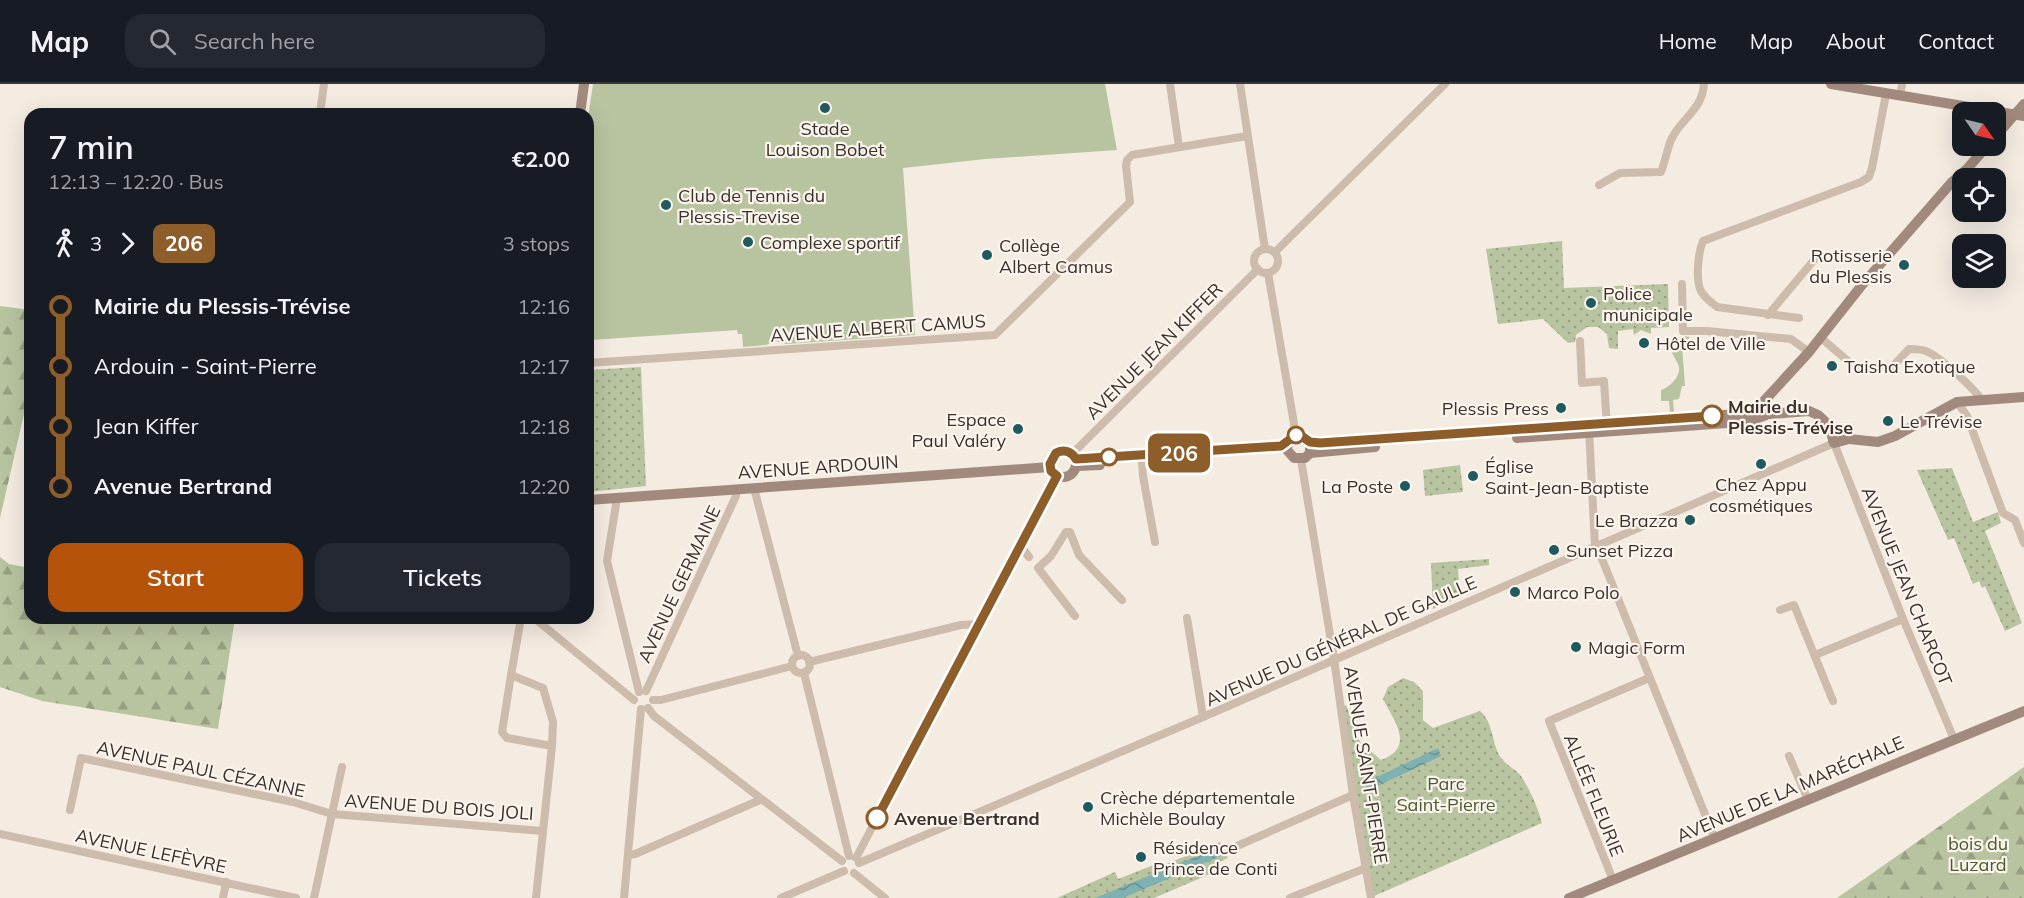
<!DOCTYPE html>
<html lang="en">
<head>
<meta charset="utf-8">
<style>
  body { margin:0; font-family:Mulish,sans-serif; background:#242831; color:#f1f3f6; height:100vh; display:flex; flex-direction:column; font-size:22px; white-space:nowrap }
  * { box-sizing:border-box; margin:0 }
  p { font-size:20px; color:#9ea1a6 }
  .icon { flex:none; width:33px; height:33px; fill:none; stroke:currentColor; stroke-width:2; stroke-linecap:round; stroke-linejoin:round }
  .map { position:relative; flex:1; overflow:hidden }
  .side { position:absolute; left:24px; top:24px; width:570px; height:516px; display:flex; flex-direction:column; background:#171b24; border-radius:18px; box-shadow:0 6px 24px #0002 }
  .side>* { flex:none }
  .badge { padding:0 12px; border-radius:9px; font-size:21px; line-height:39px }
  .needle { width:39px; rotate:124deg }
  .fabs { position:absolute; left:1952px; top:18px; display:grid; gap:12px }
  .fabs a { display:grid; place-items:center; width:54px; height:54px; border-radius:12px; background:#171b24; box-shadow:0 6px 24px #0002; font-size:30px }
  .map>.badge { position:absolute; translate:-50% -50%; box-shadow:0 0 0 3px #fff }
  .legs { display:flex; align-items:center; gap:9px; height:66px; padding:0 24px; font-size:20px }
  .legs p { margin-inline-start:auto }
  .head { display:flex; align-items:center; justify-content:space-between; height:102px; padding:0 24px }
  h1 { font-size:33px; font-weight:600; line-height:45px }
  .button { display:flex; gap:12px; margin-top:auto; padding:12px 24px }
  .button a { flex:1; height:69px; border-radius:18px; background:#b45309; color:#fff; font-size:24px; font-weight:600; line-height:69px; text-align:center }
  .button a+a { background:#242831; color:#f1f3f6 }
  ul { padding:0 24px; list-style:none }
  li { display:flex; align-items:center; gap:21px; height:60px; font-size:22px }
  li i { display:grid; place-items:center; width:9px; height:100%; margin:0 8px; background:currentColor }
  li i::after { content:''; width:15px; height:15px; margin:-8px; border:4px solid; border-radius:50%; background:#171b24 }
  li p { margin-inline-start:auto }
  li:first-child i { background:linear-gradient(#0000 50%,currentColor 0) }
  li:last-child i { background:linear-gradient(currentColor 50%,#0000 0) }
  header { display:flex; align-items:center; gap:36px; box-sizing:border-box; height:84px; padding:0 30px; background:#171b24; border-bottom:2px solid #363941 }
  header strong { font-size:28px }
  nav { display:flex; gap:33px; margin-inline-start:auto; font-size:21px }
  .search { width:420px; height:54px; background:#242831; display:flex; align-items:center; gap:15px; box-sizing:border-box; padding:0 21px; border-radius:18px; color:#9ea1a6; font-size:22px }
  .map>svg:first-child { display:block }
  .grass { fill:#b8c4a0 }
  .forest { fill:url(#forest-firs) }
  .park { fill:url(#park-dots) }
  .water { fill:url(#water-waves) }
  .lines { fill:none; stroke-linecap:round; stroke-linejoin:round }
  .street { stroke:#cdbbac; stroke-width:8 }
  .secondary { stroke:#a18a7d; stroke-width:10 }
  .line-1-casing { stroke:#fff; stroke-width:14 }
  .line-1 { stroke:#8d5e2a; stroke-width:9 }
  .poi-dot { fill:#1f5a5e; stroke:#fbf5ee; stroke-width:2 }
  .stop-1-dot { fill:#fff; stroke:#8d5e2a; stroke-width:3 }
  .labels { text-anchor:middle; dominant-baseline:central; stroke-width:4.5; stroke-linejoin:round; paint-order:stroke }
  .poi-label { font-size:18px; fill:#3b302b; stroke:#fbf5ee; text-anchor:start }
  .street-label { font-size:18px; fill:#3b302b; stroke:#fbf5ee }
  .stop-label { font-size:18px; font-weight:bold; fill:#3b302b; stroke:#fbf5ee; text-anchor:start }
  .park-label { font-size:18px; fill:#4a5a2e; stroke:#fbf5ee }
</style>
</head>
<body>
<header>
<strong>Map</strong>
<div class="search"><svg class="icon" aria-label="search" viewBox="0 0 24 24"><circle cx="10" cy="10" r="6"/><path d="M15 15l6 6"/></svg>Search here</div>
<nav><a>Home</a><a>Map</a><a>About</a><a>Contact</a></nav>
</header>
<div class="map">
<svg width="2024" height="814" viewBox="0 0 2024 814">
  <defs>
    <pattern id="forest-firs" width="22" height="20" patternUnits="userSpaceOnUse" patternTransform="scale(1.5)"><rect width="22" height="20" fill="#b8c4a0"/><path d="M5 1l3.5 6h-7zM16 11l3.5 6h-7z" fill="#97a083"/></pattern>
    <pattern id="park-dots" width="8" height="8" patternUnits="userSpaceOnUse" patternTransform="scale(1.5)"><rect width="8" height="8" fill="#b8c4a0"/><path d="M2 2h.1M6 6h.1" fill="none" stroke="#97a083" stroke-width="1.8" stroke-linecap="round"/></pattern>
    <pattern id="water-waves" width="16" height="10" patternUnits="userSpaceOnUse" patternTransform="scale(1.5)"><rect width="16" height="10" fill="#7fb0b2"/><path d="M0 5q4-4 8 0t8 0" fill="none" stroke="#699091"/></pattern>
  </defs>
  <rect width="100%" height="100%" fill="#f4ebe1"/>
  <g class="grass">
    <polygon points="593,0 1105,0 1117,66 985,75 903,84 915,251 786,260 776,257 766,261 743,263 742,250 738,250 737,246 591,256 588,231 588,34"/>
    <path d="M1683 252 1690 253 1682 262 1685 302H1682L1679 315 1673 316 1674 328H1670L1669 317H1661V306C1669 304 1681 292 1679 283 1678 279 1674 273 1672 269Z"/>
  </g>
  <g class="forest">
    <polygon points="0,222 30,226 30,296 27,317 0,434"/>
    <polygon points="0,473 9,480 30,484 30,534 235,534 218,645 42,617 0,603"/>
    <polygon points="2024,683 2024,814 1837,814"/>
  </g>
  <g class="park">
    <polygon points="1562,157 1564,204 1668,200 1669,243 1651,244 1651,250 1641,246 1634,251 1633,245 1618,247 1618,265 1609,264 1607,250 1598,243 1587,243 1576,251 1575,258 1568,259 1543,235 1498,240 1486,165"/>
    <polygon points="641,283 646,402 588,408 588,286"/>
    <polygon points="1460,381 1463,408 1425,412 1423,386"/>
    <polygon points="1952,384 1973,438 1998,428 2001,439 1985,447 2022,539 2005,547 1985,502 1982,504 1979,497 1973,500 1954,454 1948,456 1917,386"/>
    <polygon points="1489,475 1489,481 1458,485 1460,513 1433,525 1431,479"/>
    <path d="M1403 594 1414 598 1423 607V636L1433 644 1480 627C1492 637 1492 655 1498 669 1505 682 1515 684 1521 692 1530 706 1538 724 1542 739L1374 812 1341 623 1346 621 1360 658 1381 676C1416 663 1394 637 1383 615L1388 603Z"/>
    <polygon points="1220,758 1228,774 1208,783 1210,790 1154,814 1057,814 1115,788 1118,795 1156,780 1159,783"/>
  </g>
  <g class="water">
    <polygon points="1438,664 1441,672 1367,707 1364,699"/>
    <polygon points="1219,763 1221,772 1123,814 1095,814"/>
  </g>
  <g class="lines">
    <g class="street">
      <polyline points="1170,0 1179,63"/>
      <polyline points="1240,0 1265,165"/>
      <polyline points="1900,12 1902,0"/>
      <polyline points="320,30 324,0"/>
      <path d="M1599 101 1620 89 1661 88C1665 78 1667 66 1671 56 1681 34 1702 27 1704 0"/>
      <circle cx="1266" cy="177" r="12"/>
      <polyline points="1275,168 1445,0"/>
      <polyline points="1268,189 1296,351"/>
      <polyline points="1682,200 1683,247 1707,247 1791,255 1809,268"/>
      <polyline points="1768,231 1814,176"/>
      <path d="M1799 234 1717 223C1711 218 1703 213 1700 205 1696 193 1698 169 1703 157L1861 98 1869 93 1872 84 1886 10"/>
      <path d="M1820 253 1856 284 1892 283 1909 265C1915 265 1923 265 1928 268 1943 275 1972 303 1982 316"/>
      <polyline points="1580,257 1582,299 1604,297 1607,343"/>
      <polyline points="588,279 995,251 1130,118 1126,82 1127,76 1132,71 1247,52"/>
      <polyline points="1957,318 1967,332 2003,429 2015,436 2024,459"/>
      <polyline points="1589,345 1595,462 1602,475 1715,755"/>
      <polyline points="1072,370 1258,185"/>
      <polyline points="1301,376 1334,575 1353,711 1371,814"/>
      <polyline points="1142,378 1143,392 1155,458"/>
      <polyline points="754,404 798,572"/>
      <polyline points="617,414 607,477 639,608"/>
      <polyline points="1020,461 1029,473"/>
      <polyline points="1780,526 1794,521 1833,617"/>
      <polyline points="1075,532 1038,484 1051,472 1066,448 1070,448 1079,471 1122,516"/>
      <polyline points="534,534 634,616"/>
      <polyline points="1187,534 1203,633"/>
      <polyline points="1815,571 1903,535"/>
      <circle cx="801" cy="580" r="9"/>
      <polyline points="809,578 961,541 979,540"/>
      <polyline points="804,589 849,772"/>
      <polyline points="511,591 521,534"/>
      <polyline points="646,607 736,412 736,406"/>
      <polyline points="653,616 661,616 792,582"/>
      <polyline points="648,624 654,632 842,777"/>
      <polyline points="1789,672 1808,716"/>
      <polyline points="70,726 81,674 293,718 332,730 543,747"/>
      <polyline points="0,750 296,814"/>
      <polyline points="1237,762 1353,711"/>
      <polyline points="628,771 635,770 760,716"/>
      <polyline points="856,774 1057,392"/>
      <polyline points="859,779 1203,633 1834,359 1903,535 1954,655"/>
      <polyline points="854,789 885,814"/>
      <polyline points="1613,796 1549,637 1649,594"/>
      <polyline points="223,814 226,798"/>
      <polyline points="314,814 342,683"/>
      <polyline points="536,814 552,662 553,638 543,604 511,591 502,648 507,654 552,662"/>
      <polyline points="624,814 641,625"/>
      <polyline points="781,814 844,787"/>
      <polyline points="1290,814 1366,784"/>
    </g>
    <g class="secondary">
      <polyline points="1831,0 2024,32"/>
      <polyline points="580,30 584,0"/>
      <polyline points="1995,53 2024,20"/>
      <polyline points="1753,329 1809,268 1862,201 1952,98 1967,85 1987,62"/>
      <polyline points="1829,342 1834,359 1849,355"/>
      <polyline points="1517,354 1741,338 1753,336 1766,331"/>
      <polyline points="1310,358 1320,359 1753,329 1770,330 1809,327 1818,331 1837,349 1849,355 1878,358 1895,352 1957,318 2024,313"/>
      <circle cx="1063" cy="380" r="13"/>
      <polyline points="1310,369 1375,363"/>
      <polyline points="1076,375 1281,362 1293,353 1301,351 1310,358 1310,369 1305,374 1294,374 1287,366 1288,358"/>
      <polyline points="1077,382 1100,381"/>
      <polyline points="588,416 1050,383"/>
      <polyline points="1569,814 2024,627"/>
    </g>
  </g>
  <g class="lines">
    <defs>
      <path id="line-1" d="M877 734 1057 392 1051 387 1050 380 1056 369C1064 365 1071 367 1076 375L1092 374 1281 362 1293 353 1300 351 1310 358 1320 359 1712 332"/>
    </defs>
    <use href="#line-1" class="line-1-casing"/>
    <use href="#line-1" class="line-1"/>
  </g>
  <g class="poi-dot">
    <circle cx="825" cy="24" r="6"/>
    <circle cx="666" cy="121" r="6"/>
    <circle cx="748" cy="158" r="6"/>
    <circle cx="987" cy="171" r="6"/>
    <circle cx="1904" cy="181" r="6"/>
    <circle cx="1591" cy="219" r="6"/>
    <circle cx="1644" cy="259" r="6"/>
    <circle cx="1832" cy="282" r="6"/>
    <circle cx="1561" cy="324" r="6"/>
    <circle cx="1888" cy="337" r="6"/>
    <circle cx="1018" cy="345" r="6"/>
    <circle cx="1761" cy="380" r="6"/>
    <circle cx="1473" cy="392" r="6"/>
    <circle cx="1405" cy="402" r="6"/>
    <circle cx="1690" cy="436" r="6"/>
    <circle cx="1554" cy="466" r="6"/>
    <circle cx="1515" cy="508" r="6"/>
    <circle cx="1576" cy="563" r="6"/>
    <circle cx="1088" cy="723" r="6"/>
    <circle cx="1141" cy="773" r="6"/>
  </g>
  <g class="stop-1-dot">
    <circle cx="1712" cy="332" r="10"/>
    <circle cx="1296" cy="351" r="8"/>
    <circle cx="1109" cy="373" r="8"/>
    <circle cx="877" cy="734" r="10"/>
  </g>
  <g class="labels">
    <g class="poi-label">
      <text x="825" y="44" text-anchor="middle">Stade<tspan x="825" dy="21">Louison Bobet</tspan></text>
      <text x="678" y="111">Club de Tennis du<tspan x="678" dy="21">Plessis-Trevise</tspan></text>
      <text x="760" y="158">Complexe sportif</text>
      <text x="999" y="161">Collège<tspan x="999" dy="21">Albert Camus</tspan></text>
      <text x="1892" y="171" text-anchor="end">Rotisserie<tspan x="1892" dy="21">du Plessis</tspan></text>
      <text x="1603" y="209">Police<tspan x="1603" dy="21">municipale</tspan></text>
      <text x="1656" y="259">Hôtel de Ville</text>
      <text x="1844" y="282">Taisha Exotique</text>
      <text x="1549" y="324" text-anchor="end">Plessis Press</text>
      <text x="1006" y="335" text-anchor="end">Espace<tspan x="1006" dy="21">Paul Valéry</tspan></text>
      <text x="1900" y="337">Le Trévise</text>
      <text x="1485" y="382">Église<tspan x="1485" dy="21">Saint-Jean-Baptiste</tspan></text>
      <text x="1761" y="400" text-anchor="middle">Chez Appu<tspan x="1761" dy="21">cosmétiques</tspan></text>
      <text x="1393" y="402" text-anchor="end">La Poste</text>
      <text x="1678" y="436" text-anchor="end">Le Brazza</text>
      <text x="1566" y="466">Sunset Pizza</text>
      <text x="1527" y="508">Marco Polo</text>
      <text x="1588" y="563">Magic Form</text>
      <text x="1100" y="713">Crèche départementale<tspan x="1100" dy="21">Michèle Boulay</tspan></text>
      <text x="1153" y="763">Résidence<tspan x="1153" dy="21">Prince de Conti</tspan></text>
    </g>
    <g class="street-label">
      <text transform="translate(878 244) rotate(-4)">AVENUE ALBERT CAMUS</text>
      <text transform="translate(1154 267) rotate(-45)">AVENUE JEAN KIFFER</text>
      <text transform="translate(818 383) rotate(-4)">AVENUE ARDOUIN</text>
      <text transform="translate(679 500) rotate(-65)">AVENUE GERMAINE</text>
      <text transform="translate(1907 502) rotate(68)">AVENUE JEAN CHARCOT</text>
      <text transform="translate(1341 557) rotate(-24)">AVENUE DU GÉNÉRAL DE GAULLE</text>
      <text transform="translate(1366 681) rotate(81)">AVENUE SAINT-PIERRE</text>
      <text transform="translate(201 685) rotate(12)">AVENUE PAUL CÉZANNE</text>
      <text transform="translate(1790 705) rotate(-23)">AVENUE DE LA MARÉCHALE</text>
      <text transform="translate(1594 711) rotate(68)">ALLÉE FLEURIE</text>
      <text transform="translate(439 723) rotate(4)">AVENUE DU BOIS JOLI</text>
      <text transform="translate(151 767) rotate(12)">AVENUE LEFÈVRE</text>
    </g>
    <g class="stop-label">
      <text x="1728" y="322">Mairie du<tspan x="1728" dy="21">Plessis-Trévise</tspan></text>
      <text x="894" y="734">Avenue Bertrand</text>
    </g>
    <g class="park-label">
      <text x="1446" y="699">Parc<tspan x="1446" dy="21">Saint-Pierre</tspan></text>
      <text x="1978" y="759">bois du<tspan x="1978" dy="21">Luzard</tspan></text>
    </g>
  </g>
</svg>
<div class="fabs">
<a><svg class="needle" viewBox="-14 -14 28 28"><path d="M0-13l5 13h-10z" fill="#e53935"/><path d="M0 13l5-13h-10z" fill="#9ea1a6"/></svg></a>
<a><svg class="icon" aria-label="locate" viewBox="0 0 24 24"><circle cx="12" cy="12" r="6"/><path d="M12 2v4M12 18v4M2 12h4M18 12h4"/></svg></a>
<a><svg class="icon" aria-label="layers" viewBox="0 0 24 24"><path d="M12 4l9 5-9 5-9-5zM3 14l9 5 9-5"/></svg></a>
</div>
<b class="badge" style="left:1179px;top:369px;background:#8d5e2a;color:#fff">206</b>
<section class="side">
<div class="head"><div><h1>7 min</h1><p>12:13 – 12:20 · Bus</p></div><b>€2.00</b></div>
<div class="legs"><svg class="icon" aria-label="walk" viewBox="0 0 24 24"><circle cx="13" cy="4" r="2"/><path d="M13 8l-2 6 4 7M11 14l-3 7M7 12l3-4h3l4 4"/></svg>3<svg class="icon" aria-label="forward" viewBox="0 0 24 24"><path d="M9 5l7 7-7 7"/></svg><b class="badge" style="background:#8d5e2a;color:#fff">206</b><p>3 stops</p></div>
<ul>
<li><i style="color:#8d5e2a"></i><b>Mairie du Plessis-Trévise</b><p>12:16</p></li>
<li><i style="color:#8d5e2a"></i><span>Ardouin - Saint-Pierre</span><p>12:17</p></li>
<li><i style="color:#8d5e2a"></i><span>Jean Kiffer</span><p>12:18</p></li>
<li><i style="color:#8d5e2a"></i><b>Avenue Bertrand</b><p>12:20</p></li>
</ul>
<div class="button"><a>Start</a><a>Tickets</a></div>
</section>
</div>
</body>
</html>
